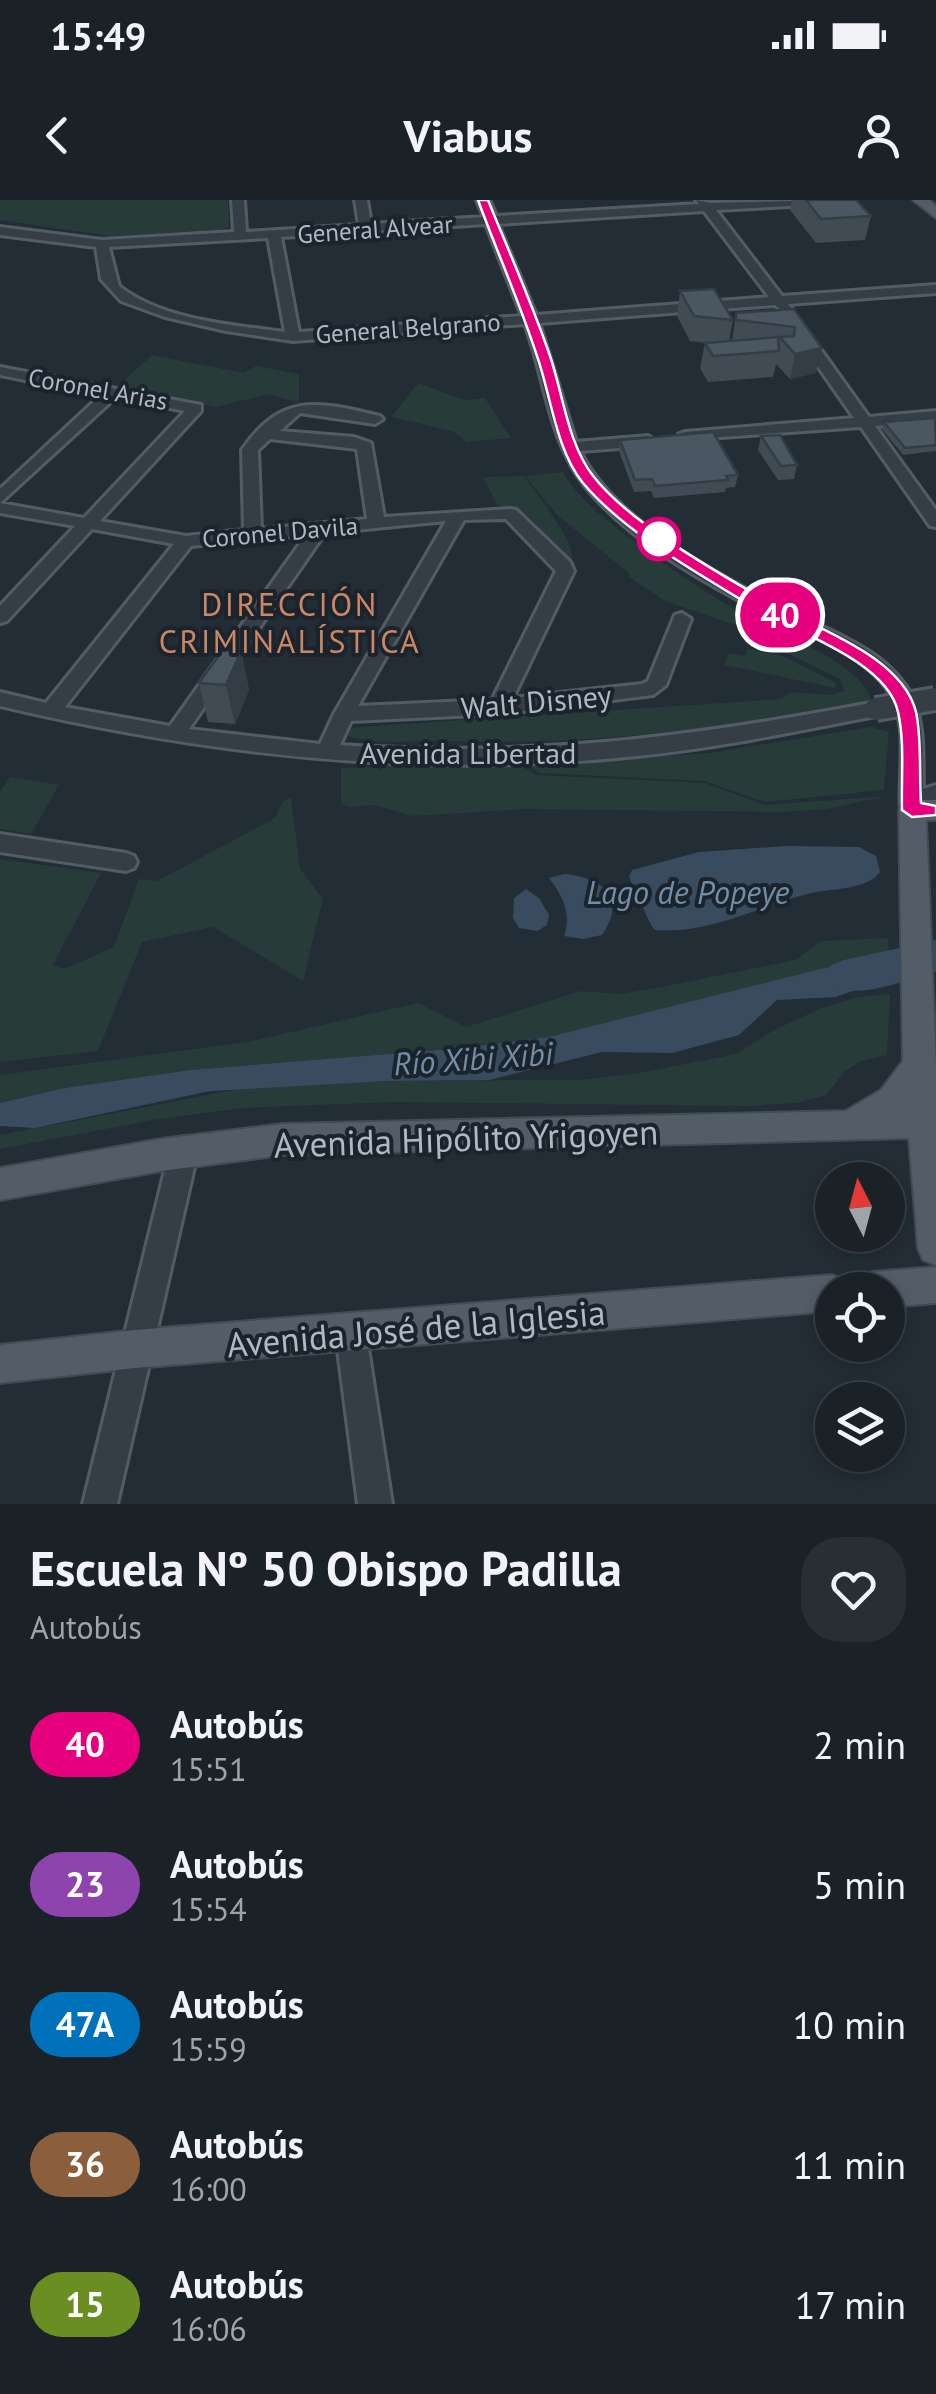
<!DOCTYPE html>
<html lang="es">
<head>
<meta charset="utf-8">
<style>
  body { margin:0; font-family:"PT Sans",sans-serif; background:#272f34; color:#f1f3f6; height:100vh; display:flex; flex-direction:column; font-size:38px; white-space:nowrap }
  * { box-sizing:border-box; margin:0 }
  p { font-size:32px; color:#9fa4a8 }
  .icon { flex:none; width:55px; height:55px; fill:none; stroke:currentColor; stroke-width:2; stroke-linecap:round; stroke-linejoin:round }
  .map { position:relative; height:1304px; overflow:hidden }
  .sheet { display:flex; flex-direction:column; background:#1a2228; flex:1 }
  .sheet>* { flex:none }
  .badge { padding:0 20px; border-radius:32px; font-size:35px; line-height:65px }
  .needle { width:65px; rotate:354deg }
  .tools { position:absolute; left:815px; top:962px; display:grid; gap:20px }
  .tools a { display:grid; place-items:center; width:90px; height:90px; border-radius:50%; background:#1a2228; box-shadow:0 5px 15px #0003,0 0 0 2px #383f45; font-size:50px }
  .map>.badge { position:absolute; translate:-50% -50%; box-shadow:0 0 0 5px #fff }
  .round { display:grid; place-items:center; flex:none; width:105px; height:105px; border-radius:40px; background:#272f34 }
  .headline { display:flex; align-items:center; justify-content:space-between; height:170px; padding:0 30px }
  h1 { font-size:48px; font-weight:800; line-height:75px }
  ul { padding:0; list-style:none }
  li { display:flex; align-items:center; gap:30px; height:140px; padding:0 30px }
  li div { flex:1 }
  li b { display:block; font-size:38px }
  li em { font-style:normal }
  li .badge { min-width:110px; font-weight:700; text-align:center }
  .status { display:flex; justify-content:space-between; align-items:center; height:70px; padding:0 50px; background:#1a2228; direction:ltr }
  .status svg { height:28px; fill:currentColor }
  header { display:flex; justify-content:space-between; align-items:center; height:130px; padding:0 30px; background:#1a2228; font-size:45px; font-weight:800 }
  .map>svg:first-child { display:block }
  .green { fill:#273b39 }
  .water { fill:#394c5f }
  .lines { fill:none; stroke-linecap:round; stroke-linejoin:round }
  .river { fill:#394c5f; fill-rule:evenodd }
  .minor-casing { stroke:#535c65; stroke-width:6 }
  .major-casing { stroke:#424a53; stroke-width:4 }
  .minor { fill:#353e47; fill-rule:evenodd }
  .major { fill:#535d67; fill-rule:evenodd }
  .minor-bridge-casing { stroke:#535c65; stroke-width:28; stroke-linecap:butt }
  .minor-bridge { stroke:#353e47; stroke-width:22 }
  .wall { fill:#404b54 }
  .shaded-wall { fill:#343d45 }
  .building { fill:#4a5762; stroke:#343d45; stroke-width:2.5 }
  .line { fill:#e6007e; stroke:#fff; stroke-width:2.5 }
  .stop-dot { fill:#fff; stroke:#e6007e; stroke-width:5 }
  .labels { text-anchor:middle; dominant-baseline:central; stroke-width:8; stroke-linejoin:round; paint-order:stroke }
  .far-street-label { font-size:25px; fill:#b0b9c3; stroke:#1b232c }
  .street-label { font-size:30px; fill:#b0b9c3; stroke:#1b232c }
  .neighbourhood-label { font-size:32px; letter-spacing:2.5px; fill:#ca8764; stroke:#1b232c }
  .water-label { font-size:32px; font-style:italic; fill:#728da5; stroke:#1b232c }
  .near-street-label { font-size:35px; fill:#b0b9c3; stroke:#1b232c }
</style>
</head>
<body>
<div class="status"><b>15:49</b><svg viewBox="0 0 49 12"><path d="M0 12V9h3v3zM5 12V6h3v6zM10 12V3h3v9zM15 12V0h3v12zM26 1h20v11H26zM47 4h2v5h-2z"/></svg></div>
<header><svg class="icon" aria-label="back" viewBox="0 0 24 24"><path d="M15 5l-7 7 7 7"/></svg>Viabus<svg class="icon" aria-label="person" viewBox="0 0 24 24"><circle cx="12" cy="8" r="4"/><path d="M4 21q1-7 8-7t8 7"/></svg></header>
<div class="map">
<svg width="936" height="1304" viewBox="0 0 936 1304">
  <rect width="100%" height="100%" fill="#222d36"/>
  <g class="green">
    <polygon points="0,0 228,0 229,26 222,30 110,36 0,20"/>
    <polygon points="152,155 244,173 256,166 299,174 299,203 270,194 216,207 117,187"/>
    <polygon points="418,183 464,200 485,198 511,238 467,242 452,231 391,217"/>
    <path d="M563 272C583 315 718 402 764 426 798 443 855 461 871 498L865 503C725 528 589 546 447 541 415 540 379 546 348 536L349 529 358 527 781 499 790 492 831 495 844 491 840 479 766 443 765 435 665 401 629 377V373L558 316 525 276Z"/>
    <path d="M524 276C537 295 574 339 572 359L522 314 497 305 483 277Z"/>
    <polygon points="747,449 783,456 836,483 835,488 724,465 729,453 745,456"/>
    <polygon points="871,527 889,532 884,590 765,602 704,581 540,573 529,566 709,553"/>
    <polygon points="383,563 522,566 536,575 705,583 765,605 888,596 827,609 783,612 525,609 412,616 374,605 348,607 341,603 341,568 377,567 381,572"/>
    <polygon points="10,577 59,585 31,634 0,629 0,592"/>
    <polygon points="291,598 300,669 323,699 303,781 213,727 142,742 98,851 0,862 0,659 101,673 53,765 64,769 114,747 139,679 157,681 275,618 283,601"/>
    <polygon points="888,738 889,757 845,763 549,837 463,848 190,870 65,888 0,903 0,875 247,842 418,803 466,827 581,791 619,794 662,787 795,760 821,741"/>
    <polygon points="890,794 887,855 861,861 845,871 826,895 797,903 745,906 393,902 242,908 153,920 0,949 0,935 244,888 386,881 580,880 639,873 736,854 774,830 822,808 858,797"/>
  </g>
  <g class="water">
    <path d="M787 646 859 647 876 656 880 672C866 691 829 688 807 694 757 707 707 735 655 730L651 725 629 677 632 670 699 652Z"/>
    <path d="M564 674C601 677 629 697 602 735L583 739 564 736C572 716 563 696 549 678Z"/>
    <polygon points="526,689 539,698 549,715 547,725 537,731 519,728 513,718 514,698"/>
    <polygon points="889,757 890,777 836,797 777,800 739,835 672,853 602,852 489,880 386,881 210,891 35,928 0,926 0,903 65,888 190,870 463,848 549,837 845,763"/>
  </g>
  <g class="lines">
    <path class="river" d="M936 740V772C904 780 863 799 831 787L825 776 831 765 844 760Z"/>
    <defs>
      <g id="minor">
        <path d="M232 0H244L246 32 359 25 355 0H367L371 24 484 17 477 0H489L496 16 699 4 696 0 711 3 833 0 827 4 716 10 782 96 936 85V93L788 104 792 109 785 113 775 105 539 123 576 242 648 236 656 241 648 246 580 251C613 320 717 375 783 408 828 431 890 450 913 499 925 526 922 560 923 589L936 585V601L923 606 920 616 912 618 901 610C898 575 909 530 892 497 868 452 801 433 759 411 699 379 630 341 586 287 549 242 545 177 525 124L293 141 226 131 165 117 121 101 101 79 96 47 0 35V27L102 40 234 32ZM704 11 769 97 536 115 498 24ZM486 24 522 116 299 132 281 37ZM268 38 285 132C232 125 162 120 119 86L109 47Z"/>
        <polygon points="798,132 808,132 869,217 936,211 936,221 875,226 936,310 936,327 930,326 861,227 679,240 679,234 685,232 854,218 796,135"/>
        <path d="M0 167 201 205V211L100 321 186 336 244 330 242 250C282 191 320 202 380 216L383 219 375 224 300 213 280 231 354 237 371 243 384 317 510 309 516 310 570 362 574 371 513 498 642 484 648 481 675 415 682 413 691 419 666 485 653 495 499 514 351 521 340 545C530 558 691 537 876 502L886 509 876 516C797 531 718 548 637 556 423 579 207 555 0 506V492L46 503 174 344 92 329 7 421 0 423V406L75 326 0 313V289L101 195 0 175ZM116 197 185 211 84 318 0 303ZM270 239 357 249 367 319 261 329 258 250ZM506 319 556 371 492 500 358 506 464 320ZM446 321 334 514 320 544 189 529 325 333ZM306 335 170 526 65 507 191 346Z"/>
        <polygon points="0,634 126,653 134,656 137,662 134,668 126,671 0,652"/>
        <polygon points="184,937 194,941 198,950 117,1304 83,1304 170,950 174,941"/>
        <polygon points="351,1120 362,1124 366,1135 392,1304 358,1304 336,1135 340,1124"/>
      </g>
      <g id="major">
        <polygon points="913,0 929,0 936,6 936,18"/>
        <polygon points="912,600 936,600 936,620 926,620 936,864 936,1065 923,1060 918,1048 909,938 282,955 161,971 0,1000 0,968 161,939 282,924 846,911 881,890 903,861 899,610 903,603"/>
        <polygon points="936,1067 936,1103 888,1107 888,1090 854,1090 859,1077 872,1072"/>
        <polygon points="832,1075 845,1080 849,1090 832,1090 832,1111 135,1168 0,1183 0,1145 135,1130"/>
      </g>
    </defs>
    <use href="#minor" class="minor-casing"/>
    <use href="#major" class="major-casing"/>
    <use href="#minor" class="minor"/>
    <use href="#major" class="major"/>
    <defs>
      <polyline id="minor-bridge" points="876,509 935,499"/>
    </defs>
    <use href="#minor-bridge" class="minor-bridge-casing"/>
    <use href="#minor-bridge" class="minor-bridge"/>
  </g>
  <g class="wall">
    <polygon points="792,0 856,0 871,16 865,40 816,43 790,10"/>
    <polygon points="680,91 733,120 729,141 732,141 736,113 794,109 816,173 790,179 776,164 773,177 708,182 700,168 705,143 706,143 690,141 677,116"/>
    <polygon points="936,220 936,251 903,255 882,229 884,222"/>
    <polygon points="761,236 797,265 794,279 778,280 758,250"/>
    <polygon points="620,240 738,275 735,287 726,288 725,292 654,298 651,291 634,292 619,251"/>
    <polygon points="241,451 249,490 235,524 208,522 199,483"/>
  </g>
  <g class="shaded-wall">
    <polygon points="822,148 816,173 790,179 795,154"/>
    <polygon points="241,451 249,490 235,524 226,485"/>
  </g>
  <g class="building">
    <polygon points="806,0 856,0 871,16 821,19"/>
    <polygon points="714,89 733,120 694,116 680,91"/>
    <polygon points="794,109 822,148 795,154 780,137 794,136 795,127 736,120 736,113"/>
    <polygon points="778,137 779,151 713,156 705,143"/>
    <polygon points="935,218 936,245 905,248 884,222"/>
    <polygon points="713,232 738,275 726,276 728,280 655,286 652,279 635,280 620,240"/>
    <polygon points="780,235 797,265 781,266 761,236"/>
    <polygon points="225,447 241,451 226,485 199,483"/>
  </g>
  <path class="line" d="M478 0H488C509 52 532 103 550 156 563 194 568 245 594 277 630 323 715 371 767 401 812 427 902 455 916 512 922 540 919 574 921 603L936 606V615L912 617 902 610C901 579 905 542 898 512 887 461 795 432 755 408 699 374 625 333 583 283 556 250 551 196 537 156 520 103 497 52 478 0Z"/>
  <circle class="stop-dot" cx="659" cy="339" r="20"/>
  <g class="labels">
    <g class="far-street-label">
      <text transform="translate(375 29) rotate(-4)">General Alvear</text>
      <text transform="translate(408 128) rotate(-4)">General Belgrano</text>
      <text transform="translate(98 189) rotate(10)">Coronel Arias</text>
      <text transform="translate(280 332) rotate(-5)">Coronel Davila</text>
    </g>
    <g class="street-label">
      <text transform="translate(536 501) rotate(-5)">Walt Disney</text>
      <text x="468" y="552">Avenida Libertad</text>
    </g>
    <g class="neighbourhood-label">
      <text x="290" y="404">DIRECCIÓN<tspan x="290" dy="37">CRIMINALÍSTICA</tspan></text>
    </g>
    <g class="water-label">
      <text x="688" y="692">Lago de Popeye</text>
      <text transform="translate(473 858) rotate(-4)">Río Xibi Xibi</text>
    </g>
    <g class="near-street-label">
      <text transform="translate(466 938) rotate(-2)">Avenida Hipólito Yrigoyen</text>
      <text transform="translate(416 1128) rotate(-5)">Avenida José de la Iglesia</text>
    </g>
  </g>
</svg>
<div class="tools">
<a><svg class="needle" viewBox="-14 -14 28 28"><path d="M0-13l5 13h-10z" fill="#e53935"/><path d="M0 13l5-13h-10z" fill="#9fa4a8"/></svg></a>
<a><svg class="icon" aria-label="locate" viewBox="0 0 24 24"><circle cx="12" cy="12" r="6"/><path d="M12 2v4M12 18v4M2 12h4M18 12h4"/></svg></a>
<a><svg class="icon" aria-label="layers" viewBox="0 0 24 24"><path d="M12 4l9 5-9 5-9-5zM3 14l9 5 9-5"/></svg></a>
</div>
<b class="badge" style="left:780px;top:415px;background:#e6007e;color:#fff">40</b>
</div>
<section class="sheet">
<div class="headline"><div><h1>Escuela Nº 50 Obispo Padilla</h1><p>Autobús</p></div><a class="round"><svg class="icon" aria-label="heart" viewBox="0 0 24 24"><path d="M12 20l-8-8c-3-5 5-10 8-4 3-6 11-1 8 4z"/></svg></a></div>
<ul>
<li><span class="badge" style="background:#e6007e;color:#fff">40</span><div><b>Autobús</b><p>15:51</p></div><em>2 min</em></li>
<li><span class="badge" style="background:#8e44ad;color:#fff">23</span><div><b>Autobús</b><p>15:54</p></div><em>5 min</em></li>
<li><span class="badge" style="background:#0072bc;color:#fff">47A</span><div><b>Autobús</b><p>15:59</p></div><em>10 min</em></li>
<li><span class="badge" style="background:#8b5e3c;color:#fff">36</span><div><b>Autobús</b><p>16:00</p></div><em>11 min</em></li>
<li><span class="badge" style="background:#6b8e23;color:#fff">15</span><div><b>Autobús</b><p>16:06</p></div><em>17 min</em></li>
</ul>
</section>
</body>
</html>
